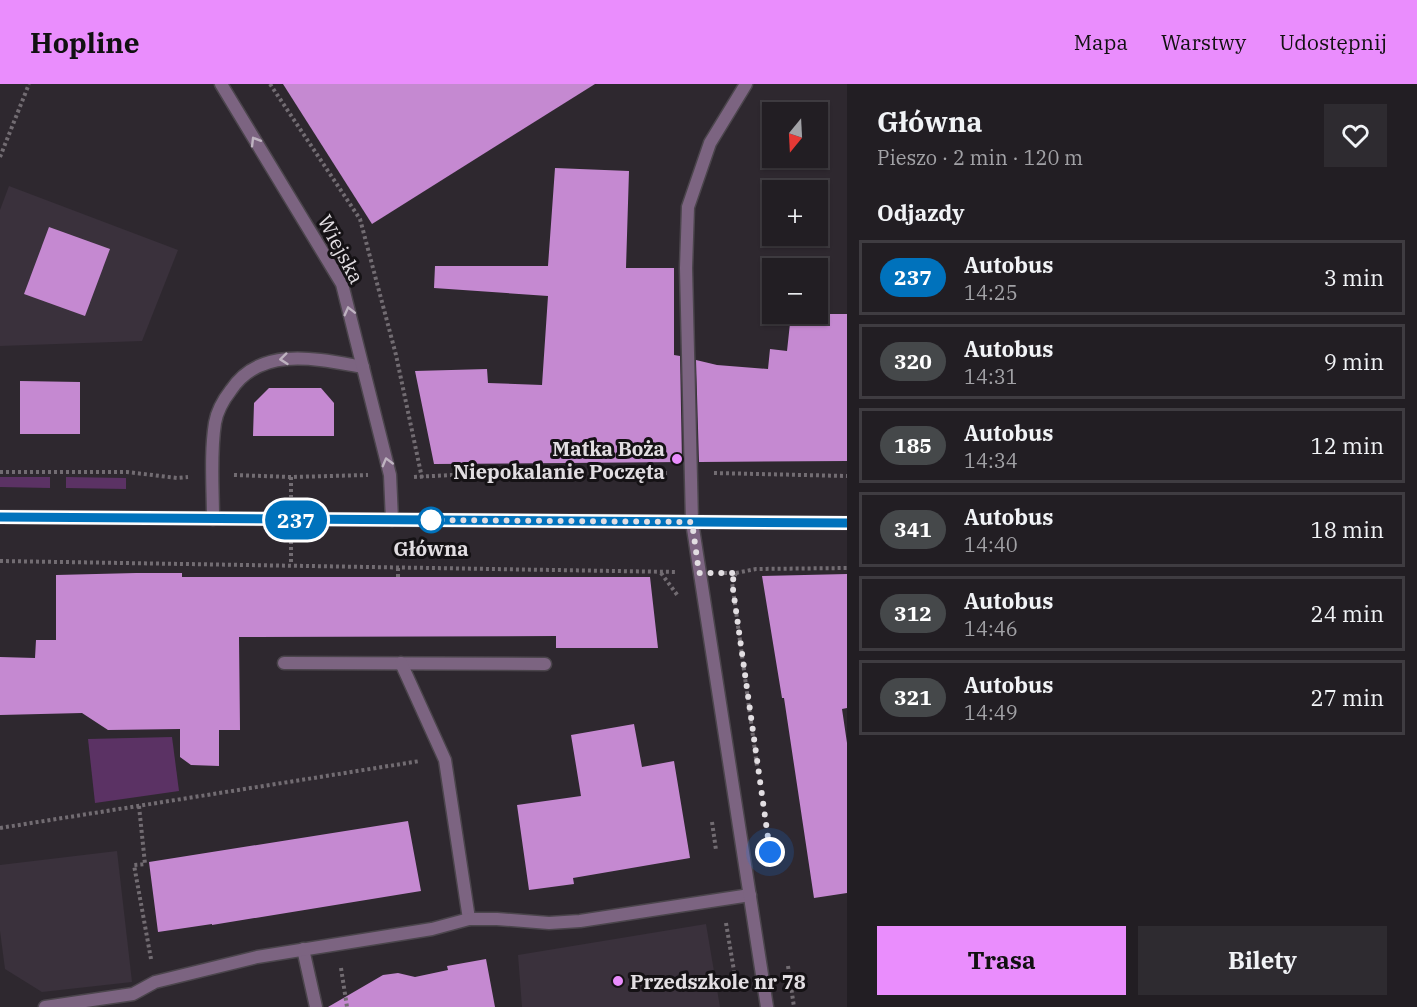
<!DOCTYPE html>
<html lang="pl">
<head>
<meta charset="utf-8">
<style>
  body { margin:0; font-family:"IBM Plex Serif",serif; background:#2e2b30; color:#f1f3f6; height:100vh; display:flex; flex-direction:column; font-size:22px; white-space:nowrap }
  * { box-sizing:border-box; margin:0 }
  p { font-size:20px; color:#a2a2a6 }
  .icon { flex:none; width:33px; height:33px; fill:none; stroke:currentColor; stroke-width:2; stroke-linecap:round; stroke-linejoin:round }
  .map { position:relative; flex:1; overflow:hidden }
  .side { display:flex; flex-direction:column; background:#221e23; width:570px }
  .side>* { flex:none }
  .badge { padding:0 12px; border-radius:20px; font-size:21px; line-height:39px }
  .needle { width:39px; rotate:198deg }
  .tools { position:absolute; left:762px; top:18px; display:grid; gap:12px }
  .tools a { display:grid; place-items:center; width:66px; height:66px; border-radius:0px; background:#221e23; box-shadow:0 2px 4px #0004,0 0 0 2px #3f3c41; font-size:30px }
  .you { position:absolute; width:30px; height:30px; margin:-15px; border:4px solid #fff; border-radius:50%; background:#1a73e8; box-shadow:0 0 0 9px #1a73e833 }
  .map>.badge { position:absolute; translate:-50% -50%; box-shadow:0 0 0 3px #fff }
  h2 { padding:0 30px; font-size:22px; line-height:54px }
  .round { display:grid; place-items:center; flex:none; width:63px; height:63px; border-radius:0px; background:#2e2b30 }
  .head { display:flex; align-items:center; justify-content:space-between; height:102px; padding:0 30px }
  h1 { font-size:28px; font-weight:700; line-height:45px }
  .primary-button { display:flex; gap:12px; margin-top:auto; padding:12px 30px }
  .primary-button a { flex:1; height:69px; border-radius:0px; background:#ea8dfd; color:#111; font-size:24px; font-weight:700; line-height:69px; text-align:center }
  .primary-button a+a { background:#2e2b30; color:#f1f3f6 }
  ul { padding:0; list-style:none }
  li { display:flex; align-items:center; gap:18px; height:75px; margin:0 12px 9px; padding:0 18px; border:3px solid #3f3c41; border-radius:0px }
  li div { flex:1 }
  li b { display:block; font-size:22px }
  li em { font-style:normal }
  li .badge { min-width:66px; font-weight:700; text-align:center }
  header { display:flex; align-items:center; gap:36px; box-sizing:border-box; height:84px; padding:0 30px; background:#ea8dfd; color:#111 }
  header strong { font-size:28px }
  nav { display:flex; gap:33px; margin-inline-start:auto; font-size:21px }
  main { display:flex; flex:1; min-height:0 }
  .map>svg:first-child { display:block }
  .built { fill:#3a313c }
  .green { fill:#5b3264 }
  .building { fill:#c589d1 }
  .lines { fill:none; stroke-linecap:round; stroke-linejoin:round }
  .service-casing { stroke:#4b454c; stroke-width:15 }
  .minor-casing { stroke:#4b454c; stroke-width:15 }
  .tertiary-casing { stroke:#4b454c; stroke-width:15 }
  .path { stroke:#726c72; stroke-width:4; stroke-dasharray:3 3; stroke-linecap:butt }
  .service { stroke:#7c6481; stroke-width:12 }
  .minor { stroke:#7c6481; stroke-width:12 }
  .tertiary { stroke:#7c6481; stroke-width:12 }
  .oneway { stroke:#beb3c0 }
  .line-casing { stroke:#fff; stroke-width:14 }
  .line { stroke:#0072bc; stroke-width:9 }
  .walk { stroke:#e2dee2; stroke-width:6; stroke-dasharray:0 10.8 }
  .poi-dot { fill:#ea8dfd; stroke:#151215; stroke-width:2 }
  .stop-dot { fill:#fff; stroke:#0072bc; stroke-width:3 }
  .labels { text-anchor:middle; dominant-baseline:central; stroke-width:6; stroke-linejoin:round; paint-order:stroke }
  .street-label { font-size:20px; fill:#e2dee2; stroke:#151215 }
  .poi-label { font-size:20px; font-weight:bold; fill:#e2dee2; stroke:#151215; text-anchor:end }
  .stop-label { font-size:20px; font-weight:bold; fill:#e2dee2; stroke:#151215 }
</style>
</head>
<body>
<header>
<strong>Hopline</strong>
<nav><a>Mapa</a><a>Warstwy</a><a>Udostępnij</a></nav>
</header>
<main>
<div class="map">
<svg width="847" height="923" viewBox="0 0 847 923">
  <rect width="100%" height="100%" fill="#2e282f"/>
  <g class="built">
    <polygon points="9,102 178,166 142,257 0,262 0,126"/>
    <polygon points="117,767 132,898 42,908 5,885 0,847 0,781"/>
    <polygon points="706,840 720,923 522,923 518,871"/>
  </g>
  <g class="green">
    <polygon points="0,393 50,393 50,404 0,403"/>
    <polygon points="66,393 126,394 126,405 66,404"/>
    <polygon points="172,653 179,707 95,719 88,655"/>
  </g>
  <g class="building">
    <polygon points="283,0 595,0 372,140"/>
    <polygon points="555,84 629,87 626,184 674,184 674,271 680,272 682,378 434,380 415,287 487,285 488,299 542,301 548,212 434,204 435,182 548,182"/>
    <polygon points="49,143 110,165 85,232 24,210"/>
    <polygon points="791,230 847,230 847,377 699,378 696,276 717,281 768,285 770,265 787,267"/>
    <polygon points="20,297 80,298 80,350 20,350"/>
    <polygon points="269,304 321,304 334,319 334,352 253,352 254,319"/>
    <polygon points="136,489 182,489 182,493 650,493 658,564 556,564 556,552 239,553 240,646 219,646 219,682 191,681 180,673 180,645 108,646 82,629 0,631 0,573 35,574 36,556 56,556 56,491"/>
    <polygon points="847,490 847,624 842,625 847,659 847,809 814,814 784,614 782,614 762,492"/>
    <polygon points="634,640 642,683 674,677 690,774 573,794 574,800 529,806 517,721 581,712 571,651"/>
    <polygon points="408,737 421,807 212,841 212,840 158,848 149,778"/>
    <polygon points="486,875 495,923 328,923 383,891 398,889 415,893 448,886 447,882"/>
  </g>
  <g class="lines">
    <defs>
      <g id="service">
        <path d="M213 435C213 404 210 370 215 339 217 327 224 315 231 306 261 261 318 275 363 283"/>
        <polyline points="692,438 686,184 688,123 710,59 746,0"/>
        <polyline points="284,579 545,580"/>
        <polyline points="401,579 445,676 469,835"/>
        <polyline points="303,865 316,923"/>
        <polyline points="45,923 133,910 155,898 257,873 432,845 469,835 497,835 549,839 580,837 750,811"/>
      </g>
      <g id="minor">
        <polyline points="221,0 342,200 390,391 392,436"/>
        <polyline points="692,438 767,923"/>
      </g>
      <polyline id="tertiary" points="0,433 847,439"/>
    </defs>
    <use href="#service" class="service-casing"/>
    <use href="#minor" class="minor-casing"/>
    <use href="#tertiary" class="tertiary-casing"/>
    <g class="path">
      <polyline points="270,0 360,135 396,271 422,394"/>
      <polyline points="0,73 29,0"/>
      <polyline points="0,388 127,388 177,394 188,393"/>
      <polyline points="714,389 847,392"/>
      <polyline points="234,391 291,393 368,391"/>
      <polyline points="291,393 291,413"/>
      <polyline points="414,393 452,391 667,389"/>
      <polyline points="291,457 291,481"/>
      <polyline points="0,477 677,488"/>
      <polyline points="661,489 678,512"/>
      <polyline points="724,489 736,489 756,485 847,484"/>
      <polyline points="736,489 732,498 757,682"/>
      <polyline points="398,493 398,483"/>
      <polyline points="139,722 145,780 134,781 151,875"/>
      <polyline points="712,738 716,766"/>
      <polyline points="0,744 420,677"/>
      <polyline points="726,839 737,905"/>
      <polyline points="788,882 794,923"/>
      <polyline points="341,884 347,923"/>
    </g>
    <use href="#service" class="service"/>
    <use href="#minor" class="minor"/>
    <use href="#tertiary" class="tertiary"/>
  </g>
  <defs><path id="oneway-chevron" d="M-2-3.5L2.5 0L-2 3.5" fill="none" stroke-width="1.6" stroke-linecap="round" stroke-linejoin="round" transform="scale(1.5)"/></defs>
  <g class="oneway">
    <use href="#oneway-chevron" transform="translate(255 57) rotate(-121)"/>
    <use href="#oneway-chevron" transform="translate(349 227) rotate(-104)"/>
    <use href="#oneway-chevron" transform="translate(284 275) rotate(174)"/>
    <use href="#oneway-chevron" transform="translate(387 378) rotate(-105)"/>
  </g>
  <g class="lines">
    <defs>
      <polyline id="line" points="0,433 847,439"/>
    </defs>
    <use href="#line" class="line-casing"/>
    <use href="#line" class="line"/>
    <polyline class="walk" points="431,436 692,438 699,489 736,489 732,498 770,768"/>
  </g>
  <g class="poi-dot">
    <circle cx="677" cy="375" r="6"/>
    <circle cx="618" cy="897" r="6"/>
  </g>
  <circle class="stop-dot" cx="431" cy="436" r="12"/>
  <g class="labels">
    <g class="street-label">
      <text transform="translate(341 165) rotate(62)">Wiejska</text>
    </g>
    <g class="poi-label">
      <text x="665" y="364">Matka Boża<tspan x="665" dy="23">Niepokalanie Poczęta</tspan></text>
      <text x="630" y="897" text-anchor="start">Przedszkole nr 78</text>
    </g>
    <g class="stop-label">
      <text x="431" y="464">Główna</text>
    </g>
  </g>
</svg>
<div class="tools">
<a><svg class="needle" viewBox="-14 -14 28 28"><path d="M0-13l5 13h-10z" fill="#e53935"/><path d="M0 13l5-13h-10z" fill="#a2a2a6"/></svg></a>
<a>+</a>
<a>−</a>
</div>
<div class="you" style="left:770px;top:768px"></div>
<b class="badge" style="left:296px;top:436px;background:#0072bc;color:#fff">237</b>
</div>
<section class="side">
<div class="head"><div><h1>Główna</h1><p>Pieszo · 2 min · 120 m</p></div><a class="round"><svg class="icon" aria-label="heart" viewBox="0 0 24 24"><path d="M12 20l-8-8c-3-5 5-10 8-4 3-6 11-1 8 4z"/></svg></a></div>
<h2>Odjazdy</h2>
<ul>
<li><span class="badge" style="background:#0072bc;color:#fff">237</span><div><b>Autobus</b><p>14:25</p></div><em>3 min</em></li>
<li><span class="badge" style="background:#45484a;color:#fff">320</span><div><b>Autobus</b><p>14:31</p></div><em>9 min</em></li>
<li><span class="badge" style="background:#45484a;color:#fff">185</span><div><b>Autobus</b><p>14:34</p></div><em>12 min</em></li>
<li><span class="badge" style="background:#45484a;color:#fff">341</span><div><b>Autobus</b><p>14:40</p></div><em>18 min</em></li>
<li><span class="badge" style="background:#45484a;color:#fff">312</span><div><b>Autobus</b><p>14:46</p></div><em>24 min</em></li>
<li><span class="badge" style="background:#45484a;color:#fff">321</span><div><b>Autobus</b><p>14:49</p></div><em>27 min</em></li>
</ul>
<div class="primary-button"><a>Trasa</a><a>Bilety</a></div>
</section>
</main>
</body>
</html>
